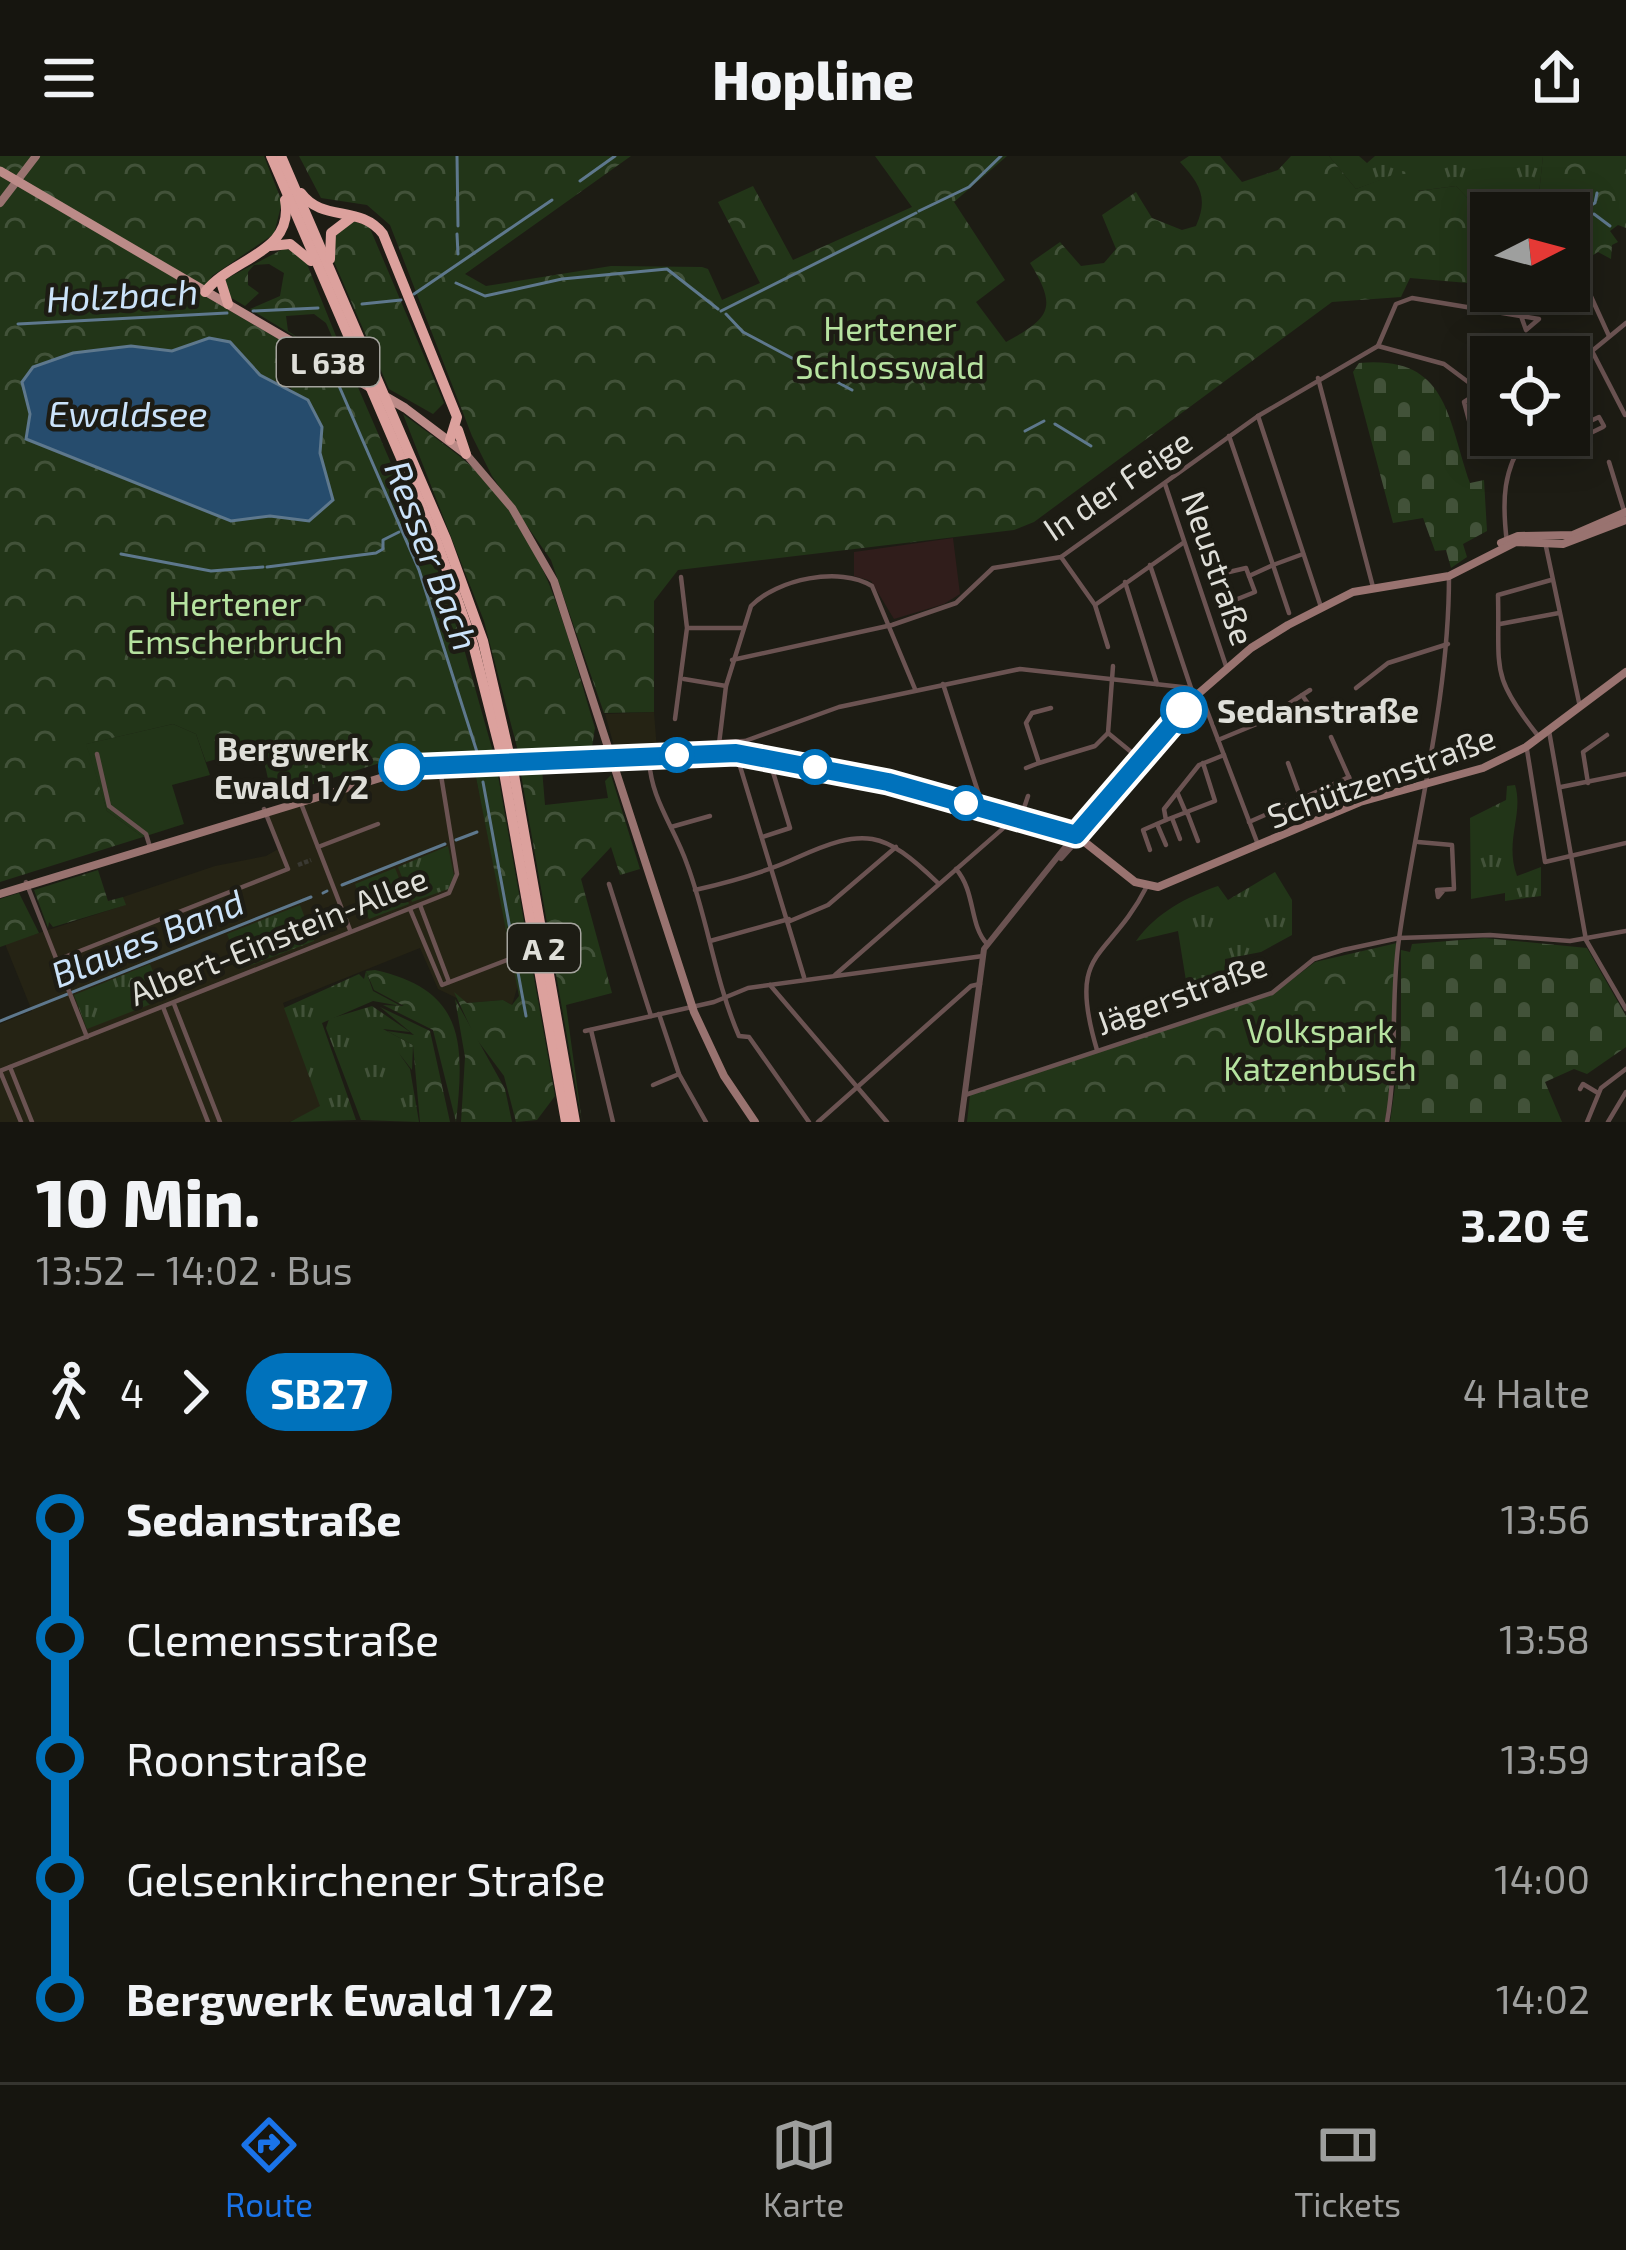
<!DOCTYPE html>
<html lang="de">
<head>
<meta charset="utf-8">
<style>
  body { margin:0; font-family:"Exo 2",sans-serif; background:#1f1e18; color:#f1f3f6; height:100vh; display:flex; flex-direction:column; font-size:45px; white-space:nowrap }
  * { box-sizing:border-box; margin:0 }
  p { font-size:39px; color:#9e9f9e }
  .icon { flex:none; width:66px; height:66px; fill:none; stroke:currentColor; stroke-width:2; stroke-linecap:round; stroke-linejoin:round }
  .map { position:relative; height:966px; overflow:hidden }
  .drawer { display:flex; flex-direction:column; background:#16150f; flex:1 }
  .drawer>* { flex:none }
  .badge { padding:0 24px; border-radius:39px; font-size:42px; line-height:78px }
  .needle { width:78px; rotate:84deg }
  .controls { position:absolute; left:1470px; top:36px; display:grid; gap:24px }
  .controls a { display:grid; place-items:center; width:120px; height:120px; border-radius:0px; background:#16150f; box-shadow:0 6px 30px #0003,0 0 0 3px #35342f; font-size:60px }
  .map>.badge { position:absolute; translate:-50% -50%; box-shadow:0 0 0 6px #fff }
  .legs { display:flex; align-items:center; gap:18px; height:132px; padding:0 36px; font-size:39px }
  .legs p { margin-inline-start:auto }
  .summary { display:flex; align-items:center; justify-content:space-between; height:204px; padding:0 36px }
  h1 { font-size:66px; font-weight:800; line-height:90px }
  ul { padding:0 36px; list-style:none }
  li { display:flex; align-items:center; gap:42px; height:120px; font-size:45px }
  li i { display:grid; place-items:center; width:18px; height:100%; margin:0 15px; background:currentColor }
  li i::after { content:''; width:30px; height:30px; margin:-15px; border:9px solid; border-radius:50%; background:#16150f }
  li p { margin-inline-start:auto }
  li:first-child i { background:linear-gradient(#0000 50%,currentColor 0) }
  li:last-child i { background:linear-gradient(currentColor 50%,#0000 0) }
  header { display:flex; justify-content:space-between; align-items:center; height:156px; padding:0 36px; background:#16150f; font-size:54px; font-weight:800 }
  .dock { display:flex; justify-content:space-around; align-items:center; height:168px; border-top:3px solid #35342f; background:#16150f; font-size:33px; color:#9e9f9e }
  .dock a { display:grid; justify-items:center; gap:6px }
  .dock .on { color:#1a73e8 }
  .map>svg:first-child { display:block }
  .built { fill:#252314 }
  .education { fill:#301d1b }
  .grass { fill:url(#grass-tufts) }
  .forest { fill:url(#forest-crowns); fill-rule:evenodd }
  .cemetery { fill:url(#cemetery-stones) }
  .garden { fill:#223518 }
  .water { fill:#264c6d; stroke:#5e788d; stroke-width:3 }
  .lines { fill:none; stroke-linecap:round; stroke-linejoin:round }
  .stream { stroke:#5e788d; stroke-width:3 }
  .minor-tunnel { stroke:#3a3932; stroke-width:4.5; stroke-dasharray:4.5 2; stroke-linecap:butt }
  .minor { stroke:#6b5352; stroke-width:4.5 }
  .tertiary { stroke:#6b5352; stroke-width:6 }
  .secondary { stroke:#997370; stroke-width:8 }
  .primary { stroke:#bc8b88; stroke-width:9 }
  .motorway { stroke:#dca19d; stroke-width:10 }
  .line-1-casing { stroke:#fff; stroke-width:27 }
  .line-1 { stroke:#0072bc; stroke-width:18 }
  .stop-1-dot { fill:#fff; stroke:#0072bc; stroke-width:6 }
  .labels { text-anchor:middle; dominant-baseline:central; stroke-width:9; stroke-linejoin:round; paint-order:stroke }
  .shield { fill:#1d1c14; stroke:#a5a49e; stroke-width:3 }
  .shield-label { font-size:30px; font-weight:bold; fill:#dfdfd9 }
  .park-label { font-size:33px; fill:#b6e3a0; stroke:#1d1c14 }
  .street-label { font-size:33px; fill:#dfdfd9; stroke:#1d1c14 }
  .stop-label { font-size:33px; font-weight:bold; fill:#dfdfd9; stroke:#1d1c14; text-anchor:start }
  .water-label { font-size:36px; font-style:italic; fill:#cbe3fa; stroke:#1d1c14 }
</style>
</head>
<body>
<header><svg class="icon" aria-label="menu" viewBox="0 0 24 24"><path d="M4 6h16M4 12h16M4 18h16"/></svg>Hopline<svg class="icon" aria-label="share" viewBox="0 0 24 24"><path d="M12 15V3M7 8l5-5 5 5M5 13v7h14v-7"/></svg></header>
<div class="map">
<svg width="1626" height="966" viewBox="0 0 1626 966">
  <defs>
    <pattern id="grass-tufts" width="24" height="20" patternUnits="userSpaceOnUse" patternTransform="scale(3)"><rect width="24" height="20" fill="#223518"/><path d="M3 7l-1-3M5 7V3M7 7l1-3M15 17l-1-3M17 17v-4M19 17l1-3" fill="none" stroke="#425239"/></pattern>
    <pattern id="forest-crowns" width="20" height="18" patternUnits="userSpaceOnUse" patternTransform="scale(3)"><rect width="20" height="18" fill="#223518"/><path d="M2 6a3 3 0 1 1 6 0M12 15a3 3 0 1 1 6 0" fill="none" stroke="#425239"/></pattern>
    <pattern id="cemetery-stones" width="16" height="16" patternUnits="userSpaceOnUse" patternTransform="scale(3)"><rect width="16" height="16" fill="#223518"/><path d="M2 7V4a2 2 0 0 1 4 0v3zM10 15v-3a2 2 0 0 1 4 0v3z" fill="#425239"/></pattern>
  </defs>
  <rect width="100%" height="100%" fill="#1d1c14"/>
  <g class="built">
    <polygon points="654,556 657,594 616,597 605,558"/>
    <polygon points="475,616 518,829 512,849 503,844 467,847 438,833 420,792 283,847 323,952 289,966 0,966 0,868 32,855 5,788 125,749 123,741 215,710 266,700 280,692 266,659 403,620"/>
  </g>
  <polygon class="education" points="953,382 960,438 944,448 894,463 871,425 854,420 854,396"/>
  <g class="grass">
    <polygon points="1329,0 1359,0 1367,7 1375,0 1543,0 1537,57 1491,57 1491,67 1456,30 1417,35 1403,16 1356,33"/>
    <path d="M1515 629C1524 658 1504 685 1517 720L1541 711V740L1505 745V737L1471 743 1470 662 1506 644 1507 630Z"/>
    <polygon points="448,690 454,720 451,732 412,746 398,711"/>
    <polygon points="395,712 409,748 369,763 355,728"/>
    <path d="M1275 716 1292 744V779L1261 796 1225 803V815L1187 831 1178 775 1136 785C1157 756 1187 741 1218 730L1228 744Z"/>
    <polygon points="300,749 314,785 241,813 227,778"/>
    <polygon points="150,808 164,843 87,873 74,839"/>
    <polygon points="366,815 373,835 401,850 373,845 322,867 356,964 290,966 320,950 284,852 359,818 364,823"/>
    <polygon points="372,850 410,876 383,873 413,889 412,914 398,896 410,913 419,966 361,964 326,872 329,863"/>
  </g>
  <g class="forest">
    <path d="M0 0H264L282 46 274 78 212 120 203 139 357 229 450 443 493 596 402 600 272 641 261 591 206 606 196 578 173 568 87 588 107 655 143 681 0 726ZM209 182 226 184 260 219 290 231 322 281 320 297 333 344 309 365 270 360 230 365 25 280 30 258 22 226 33 211 73 197 131 190 172 195Z"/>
    <path d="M299 0H631L465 118 486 130 611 110 702 111 708 113 722 144 760 127 718 46 753 30 793 104 912 51 875 0H1007L954 46 1005 124 976 146 1006 186C1050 162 1058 152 1030 107L1060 86 1081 110 1104 107 1116 93 1102 59 1136 36 1152 62 1182 74 1196 70C1209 41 1199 27 1180 6L1189 0H1220L1242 26 1278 14 1291 0H1329L1356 33 1403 15 1422 23 1418 35 1456 30 1491 67V129L1410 122 1401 141 1332 146 1034 366 1014 374 678 414 654 445V556L604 557 551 404 492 320 472 280 390 69 367 49 321 42Z"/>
    <polygon points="1543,0 1626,0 1626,72 1618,69 1610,75 1618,86 1612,89 1611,103 1598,96 1569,114 1569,57 1537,57"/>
    <polygon points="353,65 369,70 444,247 433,258 389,233 332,101 336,75"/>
    <polygon points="285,92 305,103 348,210 332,201 337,192 326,167 314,158 286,160 288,175 304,186 250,153 280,140 284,117 269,108 254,109 248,116 248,129 259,137 245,150 230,141 224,124"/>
    <path d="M403 258C432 280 465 301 489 328 550 396 569 487 595 572L592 591 518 595 484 465Z"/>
    <polygon points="520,613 542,613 545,649 608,642 605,625 611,619 640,713 620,719 611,691 581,723 612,837 566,849 582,966"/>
    <polygon points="497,614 555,940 537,964 516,966 504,920 475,881 454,836 467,847 503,844 512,849 519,840 475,616"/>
    <polygon points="98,714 108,745 123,741 126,749 53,771 49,766 48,772 34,734"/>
    <polygon points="19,737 39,777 0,791 0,743"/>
    <polygon points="1397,787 1396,896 1385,966 967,966 970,939 1272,839 1315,806"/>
    <path d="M375 814C464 834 465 885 456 966L433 874 383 849 404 850 374 834 366 815Z"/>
    <polygon points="455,843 505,933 512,966 461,966 465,901"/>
    <polygon points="380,851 430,875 450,966 420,966 413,889 387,875 414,879"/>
  </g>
  <g class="cemetery">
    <path d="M1359 207C1448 199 1447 261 1470 327L1484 324 1487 375 1463 388 1467 401 1451 412 1446 394 1435 395 1423 362 1393 367 1353 216Z"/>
    <polygon points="1485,782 1587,792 1626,860 1626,891 1587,918 1574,913 1545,926 1562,966 1390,966 1401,889 1401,794 1410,796 1412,788"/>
  </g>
  <polygon class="garden" points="173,568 196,578 210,619 172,629 184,668 143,681 107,655 86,588"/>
  <polygon class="water" points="209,182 230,186 260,219 308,244 322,271 320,297 333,344 309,365 270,360 231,365 26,283 30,258 22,226 33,211 73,197 131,190 172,195"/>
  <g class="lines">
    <g class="stream">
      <polyline points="457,0 458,70"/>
      <polyline points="580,25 615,0"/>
      <polyline points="1540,48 1566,47"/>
      <polyline points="1584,53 1595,47 1597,37"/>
      <polyline points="1573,54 1581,53"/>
      <polyline points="919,55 969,31 1001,0"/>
      <polyline points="1594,58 1610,70"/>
      <polyline points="457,78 458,98"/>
      <polyline points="456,127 485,140 562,123 667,113 718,153"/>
      <polyline points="414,138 552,44"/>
      <polyline points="362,148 401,144"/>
      <polyline points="253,155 318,152"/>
      <polyline points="721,155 916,57"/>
      <polyline points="726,158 743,176 852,234"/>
      <polyline points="18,168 227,157"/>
      <polyline points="336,223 419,414 477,596"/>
      <polyline points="1055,268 1091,290"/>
      <polyline points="1025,275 1044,265"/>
      <polyline points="121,398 211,415 263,411"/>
      <polyline points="267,411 376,397 383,393 383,384 399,376"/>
      <polyline points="483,626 526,860"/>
      <polyline points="456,684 477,676"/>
      <polyline points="342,729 445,688"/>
      <polyline points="323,737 327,735"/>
      <polyline points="0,865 311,741"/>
    </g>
    <polyline class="minor-tunnel" points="298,709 311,704"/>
    <g class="minor">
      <polyline points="1578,112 1609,180"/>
      <polyline points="1378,190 1396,148 1412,142 1539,163 1526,174 1521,160"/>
      <polyline points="1488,190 1496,201"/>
      <polyline points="1592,195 1625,259"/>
      <polyline points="1318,222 1373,431"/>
      <polyline points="1569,226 1592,195 1626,167"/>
      <polyline points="1258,260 1321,451"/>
      <polyline points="1569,275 1599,261 1604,270"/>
      <polyline points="1569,279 1572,286 1603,271"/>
      <polyline points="1229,280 1273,409 1303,398"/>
      <polyline points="1478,298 1464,246 1491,229"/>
      <polyline points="1609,306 1625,358"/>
      <polyline points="1165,328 1226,510"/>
      <polyline points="1545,386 1580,551"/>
      <path d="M1507 387C1502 346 1502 312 1528 279"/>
      <polyline points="1061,401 1095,449 1108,491"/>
      <polyline points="1150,409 1191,532"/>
      <polyline points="1229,416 1246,412 1249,420 1273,409 1289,457"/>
      <polyline points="1125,426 1157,528"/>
      <polyline points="1235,444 1255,436 1249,420"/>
      <polyline points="1095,449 1183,387"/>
      <polyline points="1500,468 1559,457"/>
      <polyline points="689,472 743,472"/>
      <polyline points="732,504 892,469 956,447 993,412 1061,401 1258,260 1378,190 1444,208 1491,243"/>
      <polyline points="1113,510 1108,577 1141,604"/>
      <polyline points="684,523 726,530"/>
      <polyline points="943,528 982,648"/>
      <polyline points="1356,532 1388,507 1448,488"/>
      <polyline points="1302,539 1318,562"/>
      <polyline points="1051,552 1032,557 1026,567 1039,607 1095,590 1108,577"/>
      <polyline points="675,563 687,472 681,421"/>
      <polyline points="1549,575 1586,784 1626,853"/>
      <polyline points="1331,581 1360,646"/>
      <path d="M1539 581C1489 518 1500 514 1498 439L1551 424"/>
      <polyline points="1218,584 1259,567 1310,534"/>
      <polyline points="719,586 745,585 839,551 1020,513 1191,532 1206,552 1257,686"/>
      <path d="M719 588 726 530 751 450C777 423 840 410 872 430L915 533"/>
      <polyline points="1527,594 1545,706 1626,687"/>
      <polyline points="736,597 804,821"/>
      <polyline points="97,598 109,650 146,678 150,691"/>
      <path d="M649 601C650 643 674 670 687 708 708 764 715 825 739 880L749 881 809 966"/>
      <polyline points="1203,607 1215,645 1166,664 1164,653 1199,609 1224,599"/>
      <polyline points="1288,607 1301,643 1349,621"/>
      <polyline points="1026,612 1039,607"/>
      <polyline points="1588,627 1583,596 1607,579"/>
      <polyline points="1561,631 1626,618"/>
      <polyline points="1177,636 1186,657"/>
      <polyline points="302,650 350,774"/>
      <polyline points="1187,656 1198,685"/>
      <polyline points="1172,662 1180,683"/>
      <polyline points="1249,666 1299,644"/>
      <polyline points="1157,668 1166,689"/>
      <polyline points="671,671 710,660"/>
      <polyline points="762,681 790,672 769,603"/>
      <polyline points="1418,686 1452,689 1454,733 1437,734 1438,741 1443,735"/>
      <polyline points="318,691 378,668"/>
      <polyline points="1150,694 1143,674 1166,664"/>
      <path d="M956 713C976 736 969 769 987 788"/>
      <polyline points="26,726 87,881"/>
      <polyline points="609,728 651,860"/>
      <path d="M695 734C730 726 764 717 796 702 865 671 883 674 938 727"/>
      <polyline points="420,749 449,826"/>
      <polyline points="410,753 442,829 507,804"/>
      <polyline points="790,765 828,749 896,691"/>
      <polyline points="710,785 789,763"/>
      <polyline points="57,804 288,713 264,653"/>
      <polyline points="835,819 1023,655 1028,640"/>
      <polyline points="770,829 887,966"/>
      <polyline points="174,848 220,966"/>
      <polyline points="163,851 208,966"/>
      <polyline points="659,858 679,918 706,966"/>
      <polyline points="591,874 613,966"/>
      <polyline points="585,875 714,846 748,832 983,800"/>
      <path d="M1097 894C1066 790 1108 807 1147 730"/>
      <polyline points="10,911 32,966"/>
      <polyline points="0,915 449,737 457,718 439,607"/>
      <polyline points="0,915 21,966"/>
      <polyline points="653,929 679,918"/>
      <polyline points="1580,933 1583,928 1598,937"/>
      <polyline points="965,939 1272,837 1314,803 1343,794 1399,782 1490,779 1570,785 1626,775"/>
      <polyline points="818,966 971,830 980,828"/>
      <path d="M1387 966C1398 905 1390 844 1399 783 1416 661 1449 544 1449 420"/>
      <polyline points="1587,966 1601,932 1626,913"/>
      <polyline points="1608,966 1626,936"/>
    </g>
    <g class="tertiary">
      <polyline points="1061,702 1079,682"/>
      <polyline points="961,966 984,793 1075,679"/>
    </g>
    <g class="secondary">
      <polyline points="0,47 36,0"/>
      <polyline points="466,298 512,352 554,425 694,856 724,920 755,966"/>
      <polyline points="1501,387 1518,380 1573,379 1626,356"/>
      <polyline points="1079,682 1198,538 1251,492 1288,469 1353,436 1449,420 1516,386 1563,388 1626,364"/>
      <polyline points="0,738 400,616 719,596 859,619 1067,672 1135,726 1158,731 1360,646 1483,612 1526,591 1626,516"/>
    </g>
    <polyline class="primary" points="0,15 405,252 466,298"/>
    <g class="motorway">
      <polyline points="271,0 437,386 473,488 500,594 566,966"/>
      <polyline points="281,0 446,383 483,485 514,619 575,966"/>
      <path d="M301 37C323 67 360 48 383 78L457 261 450 284"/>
      <polyline points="270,90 290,88 311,105"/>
      <polyline points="330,103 331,77 352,61"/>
      <polyline points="220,123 228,148"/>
      <path d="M205 136C231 102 295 97 285 44"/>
      <polyline points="458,274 466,298"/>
    </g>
  </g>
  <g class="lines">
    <defs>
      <polyline id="line-1" points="402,611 736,597 888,626 1076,679 1184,554"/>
    </defs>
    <use href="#line-1" class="line-1-casing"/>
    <use href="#line-1" class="line-1"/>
  </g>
  <g class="stop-1-dot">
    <circle cx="1184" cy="554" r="21"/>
    <circle cx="677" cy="599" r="15"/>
    <circle cx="402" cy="611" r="21"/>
    <circle cx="815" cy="611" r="15"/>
    <circle cx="966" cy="647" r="15"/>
  </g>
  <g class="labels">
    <g class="shield">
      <rect x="277" y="182" width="102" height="48" rx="9"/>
      <rect x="508" y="768" width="72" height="48" rx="9"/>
    </g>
    <g class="shield-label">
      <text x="328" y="206">L 638</text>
      <text x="544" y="792">A 2</text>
    </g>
    <g class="park-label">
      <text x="890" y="172">Hertener<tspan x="890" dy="38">Schlosswald</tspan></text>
      <text x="235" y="447">Hertener<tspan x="235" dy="38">Emscherbruch</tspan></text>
      <text x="1320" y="874">Volkspark<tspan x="1320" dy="38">Katzenbusch</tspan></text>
    </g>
    <g class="street-label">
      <text transform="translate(1117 328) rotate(-34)">In der Feige</text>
      <text transform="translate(1219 412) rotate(71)">Neustraße</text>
      <text transform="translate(1381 620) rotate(-20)">Schützenstraße</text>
      <text transform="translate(278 779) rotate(-22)">Albert-Einstein-Allee</text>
      <text transform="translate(1181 837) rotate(-20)">Jägerstraße</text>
    </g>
    <g class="stop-label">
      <text x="1217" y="554">Sedanstraße</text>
      <text x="369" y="592" text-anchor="end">Bergwerk<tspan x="369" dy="38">Ewald 1/2</tspan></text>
    </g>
    <g class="water-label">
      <text transform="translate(122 138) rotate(-3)">Holzbach</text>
      <text x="128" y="256">Ewaldsee</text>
      <text transform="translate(433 399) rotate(69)">Resser Bach</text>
      <text transform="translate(147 781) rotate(-22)">Blaues Band</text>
    </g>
  </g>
</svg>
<div class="controls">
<a><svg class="needle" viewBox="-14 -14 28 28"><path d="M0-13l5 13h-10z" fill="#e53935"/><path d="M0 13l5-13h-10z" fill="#9e9f9e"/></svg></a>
<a><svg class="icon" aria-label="locate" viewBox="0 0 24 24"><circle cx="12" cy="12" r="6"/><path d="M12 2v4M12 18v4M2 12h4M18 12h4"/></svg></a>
</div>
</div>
<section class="drawer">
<div class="summary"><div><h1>10 Min.</h1><p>13:52 – 14:02 · Bus</p></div><b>3.20 €</b></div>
<div class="legs"><svg class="icon" aria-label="walk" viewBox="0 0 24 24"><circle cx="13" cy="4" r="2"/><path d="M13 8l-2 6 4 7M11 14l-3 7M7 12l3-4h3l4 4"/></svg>4<svg class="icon" aria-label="forward" viewBox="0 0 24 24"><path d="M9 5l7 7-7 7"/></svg><b class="badge" style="background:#0072bc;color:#fff">SB27</b><p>4 Halte</p></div>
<ul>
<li><i style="color:#0072bc"></i><b>Sedanstraße</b><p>13:56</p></li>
<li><i style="color:#0072bc"></i><span>Clemensstraße</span><p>13:58</p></li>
<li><i style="color:#0072bc"></i><span>Roonstraße</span><p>13:59</p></li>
<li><i style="color:#0072bc"></i><span>Gelsenkirchener Straße</span><p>14:00</p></li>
<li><i style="color:#0072bc"></i><b>Bergwerk Ewald 1/2</b><p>14:02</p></li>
</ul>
</section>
<nav class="dock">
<a class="on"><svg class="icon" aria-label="directions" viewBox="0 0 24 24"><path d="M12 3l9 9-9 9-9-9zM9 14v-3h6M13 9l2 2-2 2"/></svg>Route</a>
<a><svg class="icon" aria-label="map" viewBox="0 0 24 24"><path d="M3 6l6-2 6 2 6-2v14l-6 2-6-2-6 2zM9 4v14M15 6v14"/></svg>Karte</a>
<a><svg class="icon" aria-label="tickets" viewBox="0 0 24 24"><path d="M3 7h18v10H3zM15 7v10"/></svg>Tickets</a>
</nav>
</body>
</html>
